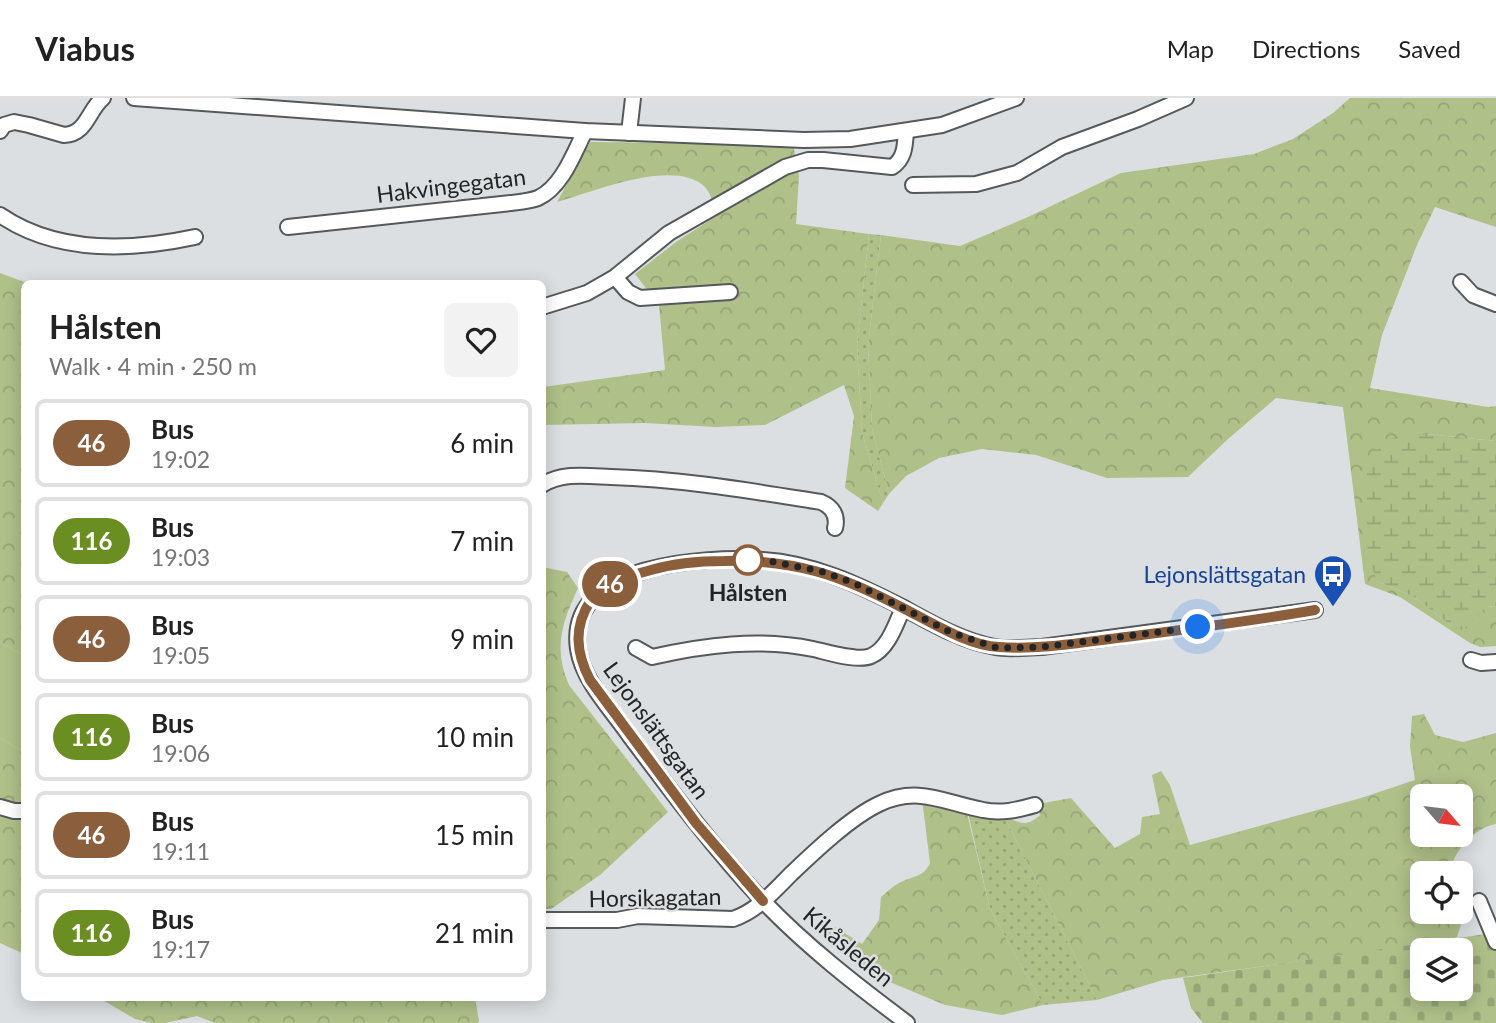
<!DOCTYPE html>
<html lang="en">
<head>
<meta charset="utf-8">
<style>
  body { margin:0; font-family:Lato,sans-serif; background:#f2f2f2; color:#222; height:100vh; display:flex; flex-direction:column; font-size:26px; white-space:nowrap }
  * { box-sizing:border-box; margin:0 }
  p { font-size:23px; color:#767676 }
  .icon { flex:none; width:38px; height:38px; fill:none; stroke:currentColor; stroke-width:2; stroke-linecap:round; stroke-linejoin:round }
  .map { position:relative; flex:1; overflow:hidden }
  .details { position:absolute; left:21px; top:182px; width:525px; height:721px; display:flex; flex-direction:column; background:#fff; border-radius:10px; box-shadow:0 4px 18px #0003 }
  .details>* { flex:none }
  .badge { padding:0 14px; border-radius:23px; font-size:24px; line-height:46px }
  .needle { width:46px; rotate:118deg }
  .fabs { position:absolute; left:1410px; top:686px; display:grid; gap:14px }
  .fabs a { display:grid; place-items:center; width:63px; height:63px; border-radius:10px; background:#fff; box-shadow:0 4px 18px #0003; font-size:35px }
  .you { position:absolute; width:35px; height:35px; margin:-18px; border:5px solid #fff; border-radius:50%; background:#1a73e8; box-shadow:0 0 0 10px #1a73e833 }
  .map>.badge { position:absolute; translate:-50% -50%; box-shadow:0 0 0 4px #fff }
  .round { display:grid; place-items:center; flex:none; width:74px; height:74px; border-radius:10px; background:#f2f2f2 }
  .head { display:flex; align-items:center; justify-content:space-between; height:119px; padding:0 28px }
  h1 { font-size:33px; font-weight:700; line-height:52px }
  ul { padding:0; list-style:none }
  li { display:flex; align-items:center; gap:21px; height:88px; margin:0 14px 10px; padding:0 14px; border:4px solid #e0e0e0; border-radius:10px }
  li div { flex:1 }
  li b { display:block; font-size:26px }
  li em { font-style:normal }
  li .badge { min-width:77px; font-weight:700; text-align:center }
  header { display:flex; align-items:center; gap:42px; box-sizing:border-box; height:98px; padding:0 35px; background:#fff; border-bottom:2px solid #e0e0e0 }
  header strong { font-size:33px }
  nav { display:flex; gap:38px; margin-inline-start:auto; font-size:24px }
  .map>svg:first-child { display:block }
  .grass { fill:url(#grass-dots) }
  .forest { fill:url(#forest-crowns); fill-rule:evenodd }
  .wetland { fill:url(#wetland-marsh) }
  .cemetery { fill:url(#cemetery-stones); fill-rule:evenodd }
  .garden { fill:#afc089 }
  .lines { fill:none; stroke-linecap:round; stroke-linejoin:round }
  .street-casing { stroke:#56595b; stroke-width:18 }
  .street { stroke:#fff; stroke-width:14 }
  .line-casing { stroke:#fff; stroke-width:16 }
  .line { stroke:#8b5e3c; stroke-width:10 }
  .walk { stroke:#232425; stroke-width:7; stroke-dasharray:0 12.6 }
  .stop-dot { fill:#fff; stroke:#8b5e3c; stroke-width:3.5 }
  .labels { text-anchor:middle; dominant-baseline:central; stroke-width:5; stroke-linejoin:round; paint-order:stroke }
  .street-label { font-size:23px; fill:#232425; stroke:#dcdfe1 }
  .transit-label { font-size:23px; fill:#164399; stroke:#dcdfe1; text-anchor:end }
  .stop-label { font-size:23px; font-weight:bold; fill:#232425; stroke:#dcdfe1 }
</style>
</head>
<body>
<header>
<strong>Viabus</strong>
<nav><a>Map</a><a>Directions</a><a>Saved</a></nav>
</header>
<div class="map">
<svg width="1496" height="925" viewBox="0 0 1496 925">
  <defs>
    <pattern id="grass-dots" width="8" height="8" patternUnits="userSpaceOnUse" patternTransform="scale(1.75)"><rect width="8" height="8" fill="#afc089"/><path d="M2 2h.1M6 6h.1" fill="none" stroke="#96a576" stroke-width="1.8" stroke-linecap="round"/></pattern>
    <pattern id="forest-crowns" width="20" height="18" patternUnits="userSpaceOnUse" patternTransform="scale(1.75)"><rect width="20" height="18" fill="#afc089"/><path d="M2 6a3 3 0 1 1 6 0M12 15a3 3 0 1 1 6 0" fill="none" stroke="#96a576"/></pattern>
    <pattern id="wetland-marsh" width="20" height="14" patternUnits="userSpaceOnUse" patternTransform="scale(1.75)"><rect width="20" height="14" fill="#afc089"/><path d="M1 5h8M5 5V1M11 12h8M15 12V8" fill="none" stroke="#96a576"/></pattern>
    <pattern id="cemetery-stones" width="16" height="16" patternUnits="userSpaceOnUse" patternTransform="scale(1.75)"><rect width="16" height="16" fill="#afc089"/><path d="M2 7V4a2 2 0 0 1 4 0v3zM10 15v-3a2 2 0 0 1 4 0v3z" fill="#96a576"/></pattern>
  </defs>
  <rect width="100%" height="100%" fill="#dcdfe1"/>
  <g class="grass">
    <polygon points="869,136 881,137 868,247 872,330 889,396 883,405 862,334 857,246"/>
    <polygon points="968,715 1005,720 1097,902 1043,907 990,811"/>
  </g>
  <g class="forest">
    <polygon points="1350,0 1496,0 1496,129 1435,109 1417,147 1382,237 1370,290 1488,309 1496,308 1496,343 1427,336 1377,483 1414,499 1453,529 1486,509 1496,508 1496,548 1480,549 1470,545 1400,499 1365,486 1343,309 1276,300 1228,341 1188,379 1107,380 1036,357 982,351 939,360 906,378 889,396 872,330 868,247 881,137 960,148 1030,118 1121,75 1254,56 1293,41 1333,15"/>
    <path d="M590 44 793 46 799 78 796 126 869 136 857 246 862 334 883 405 878 413 845 390 854 318 844 287 765 327 715 329 645 325 543 327V289L665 272 659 207 635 176 676 144 718 117C714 109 711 94 704 88 673 60 592 94 557 104Z"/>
    <polygon points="0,175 27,185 24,186 24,558 0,544"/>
    <path d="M542 469 567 474 578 490C562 525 553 550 569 587L668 714 600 777 551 811H542Z"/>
    <path d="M1424 616 1435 637 1463 644 1496 635V726C1474 730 1453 753 1450 775H1423V814H1461V800L1467 807 1457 839 1441 844 1163 882 1097 902 1005 720C1022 723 1024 731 1040 717L1039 710 1044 705 1071 700 1115 750 1140 736 1142 719 1160 716 1152 677 1161 673 1170 687 1190 747 1361 700 1415 682 1410 648 1412 618ZM1423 698H1461V737H1423Z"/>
    <polygon points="0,640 24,654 24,856 0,845"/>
    <path d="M922 701 967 715 990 811 1043 907 1002 917 945 907 885 882 859 866 827 835 835 829 862 846 879 822 881 799C887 794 894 787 901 784 913 778 924 779 930 765Z"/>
    <polygon points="99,900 475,900 479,923 478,925 215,925 197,918 165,925 151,925 135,921"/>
  </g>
  <path class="wetland" d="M1427 336 1496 343V508L1486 509 1463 532 1453 529 1414 499 1377 483C1364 447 1356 396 1373 359 1376 353 1381 347 1385 341Z"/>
  <path class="cemetery" d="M1486 836 1496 852V925H1203L1191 910 1183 880ZM1423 852H1461V891H1423Z"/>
  <polygon class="garden" points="0,544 24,558 24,654 0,640"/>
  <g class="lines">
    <defs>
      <g id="street">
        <polyline points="134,0 585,33 804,42 850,41 942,27 1016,0"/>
        <path d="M0 33 4 27 14 24 29 27 64 37C87 36 88 12 103 0"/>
        <polyline points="629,35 633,0"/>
        <polyline points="913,87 976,86 1017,75 1062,49 1138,21 1186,0"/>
        <path d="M0 117C57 156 130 153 195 139"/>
        <path d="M288 129 511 105C519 104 530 103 538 100 562 89 574 55 585 33"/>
        <polyline points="615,179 628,194 640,200 730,194"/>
        <polyline points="1461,184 1473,197 1496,206"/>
        <path d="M542 209 587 195 615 179 669 135 785 69 808 62H823L892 69C905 61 905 47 906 33"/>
        <path d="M542 387C562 374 588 378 611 379 682 381 751 393 821 404 833 409 838 418 835 430"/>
        <path d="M636 550 652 559C705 547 759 540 813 551 827 554 858 564 871 558 888 551 896 526 903 510"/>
        <polyline points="1471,562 1481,565 1496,564"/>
        <polyline points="0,709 14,713 24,713"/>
        <polyline points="1479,803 1496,844"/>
        <path d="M542 822H617L638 818 733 821C757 813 774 793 791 776 814 754 851 719 879 706 918 687 945 705 983 712 1001 716 1017 712 1035 707"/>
        <path d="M907 925C856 887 806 848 762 802 714 751 671 693 629 637 611 611 583 583 578 551 565 465 706 458 763 462 813 465 859 487 902 509 931 525 962 543 995 549 1009 552 1027 549 1042 549L1315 512"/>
      </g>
    </defs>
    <use href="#street" class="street-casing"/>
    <use href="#street" class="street"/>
  </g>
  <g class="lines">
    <defs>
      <path id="line" d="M763 803 696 725 590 582C576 555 573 529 591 502 603 483 630 478 651 472 675 465 699 463 724 463 794 461 840 477 901 509 929 523 968 548 999 549 1041 552 1084 544 1126 539 1189 531 1252 523 1315 512"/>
    </defs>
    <use href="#line" class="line-casing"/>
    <use href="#line" class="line"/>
    <polyline class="walk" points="748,462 764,462 820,473 854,485 950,534 997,550 1042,549 1198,529"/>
  </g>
  <defs>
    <symbol id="bus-pin" viewBox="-11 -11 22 30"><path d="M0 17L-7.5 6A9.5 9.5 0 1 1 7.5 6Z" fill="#1a4fb4" stroke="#dcdfe1"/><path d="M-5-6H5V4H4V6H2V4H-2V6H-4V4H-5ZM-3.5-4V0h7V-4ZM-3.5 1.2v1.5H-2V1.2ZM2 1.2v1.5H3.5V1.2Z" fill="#fff"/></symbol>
  </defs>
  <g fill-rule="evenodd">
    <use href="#bus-pin" x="1311" y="454" width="44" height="60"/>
  </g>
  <circle class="stop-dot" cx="748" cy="462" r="14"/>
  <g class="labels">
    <g class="street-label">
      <text transform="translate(451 87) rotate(-7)">Hakvingegatan</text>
      <text transform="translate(657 632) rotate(54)">Lejonslättsgatan</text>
      <text transform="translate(655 799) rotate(-1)">Horsikagatan</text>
      <text transform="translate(849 848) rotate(40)">Kikåsleden</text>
    </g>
    <g class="transit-label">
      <text x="1306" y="476">Lejonslättsgatan</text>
    </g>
    <g class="stop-label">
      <text x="748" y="494">Hålsten</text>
    </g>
  </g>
</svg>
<div class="fabs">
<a><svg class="needle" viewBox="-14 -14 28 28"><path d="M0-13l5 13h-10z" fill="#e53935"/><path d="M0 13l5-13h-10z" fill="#767676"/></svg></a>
<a><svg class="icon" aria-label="locate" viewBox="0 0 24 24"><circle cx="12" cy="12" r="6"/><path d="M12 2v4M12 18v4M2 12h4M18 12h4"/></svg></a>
<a><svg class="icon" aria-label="layers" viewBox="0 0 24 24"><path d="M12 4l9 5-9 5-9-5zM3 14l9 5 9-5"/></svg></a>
</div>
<div class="you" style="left:1198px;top:529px"></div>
<b class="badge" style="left:610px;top:486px;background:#8b5e3c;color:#fff">46</b>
<section class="details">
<div class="head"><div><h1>Hålsten</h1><p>Walk · 4 min · 250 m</p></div><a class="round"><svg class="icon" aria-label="heart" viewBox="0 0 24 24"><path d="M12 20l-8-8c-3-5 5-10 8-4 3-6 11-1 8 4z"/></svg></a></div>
<ul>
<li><span class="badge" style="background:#8b5e3c;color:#fff">46</span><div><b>Bus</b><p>19:02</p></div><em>6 min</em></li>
<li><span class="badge" style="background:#6b8e23;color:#fff">116</span><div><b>Bus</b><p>19:03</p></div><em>7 min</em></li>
<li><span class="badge" style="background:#8b5e3c;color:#fff">46</span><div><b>Bus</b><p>19:05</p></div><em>9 min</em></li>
<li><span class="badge" style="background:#6b8e23;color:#fff">116</span><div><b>Bus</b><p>19:06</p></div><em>10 min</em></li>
<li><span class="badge" style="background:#8b5e3c;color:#fff">46</span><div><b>Bus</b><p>19:11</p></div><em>15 min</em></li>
<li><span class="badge" style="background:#6b8e23;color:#fff">116</span><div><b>Bus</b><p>19:17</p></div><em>21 min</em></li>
</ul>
</section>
</div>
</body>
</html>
